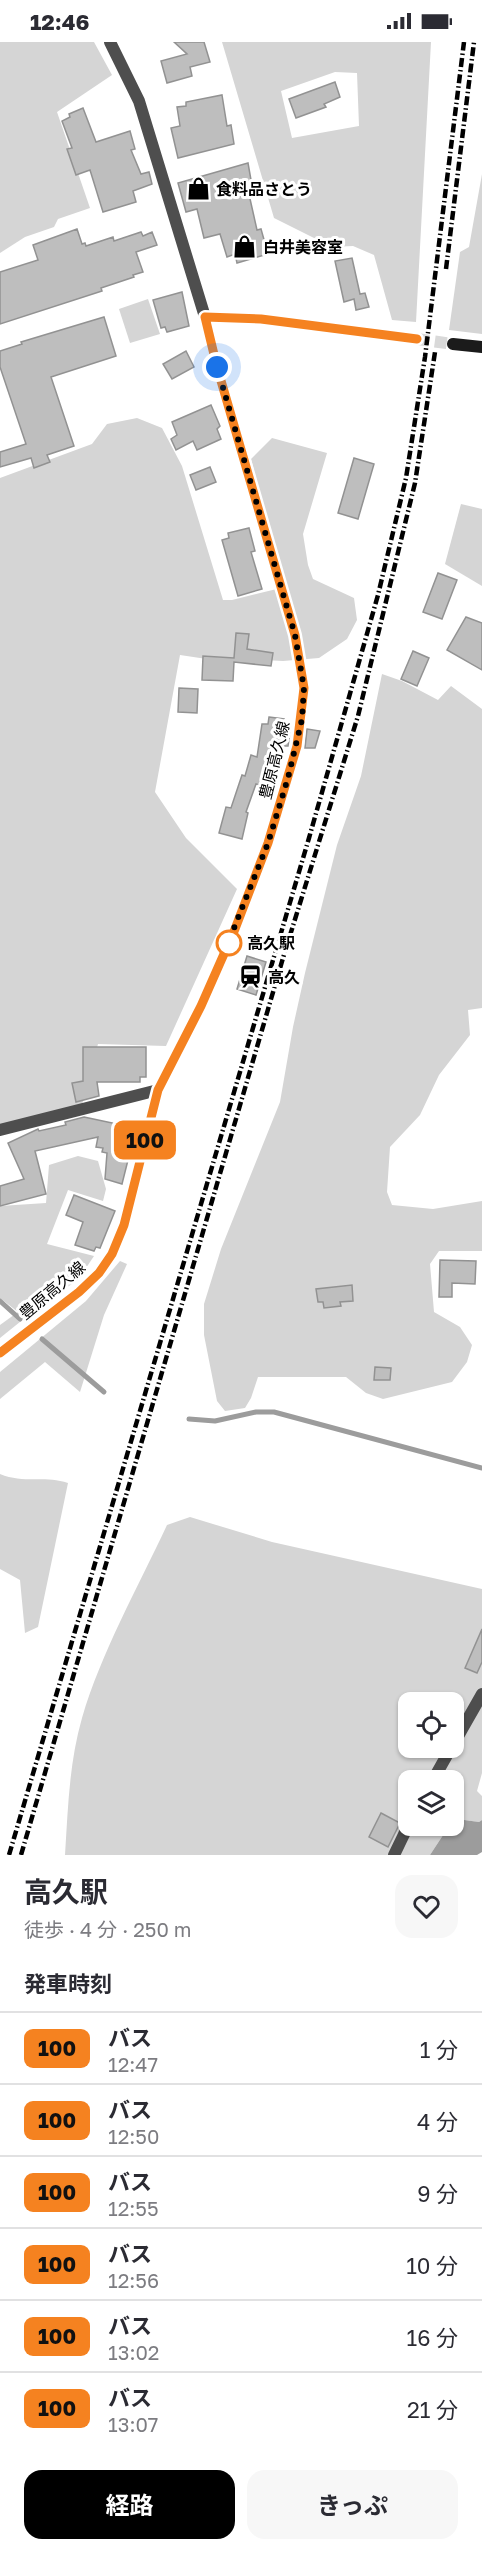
<!DOCTYPE html>
<html lang="ja">
<head>
<meta charset="utf-8">
<style>
  body { margin:0; font-family:"Golos Text","Noto Sans JP",sans-serif; background:#f7f7f7; color:#2b2b33; height:100vh; display:flex; flex-direction:column; font-size:22px; white-space:nowrap }
  * { box-sizing:border-box; margin:0 }
  p { font-size:20px; color:#7c7c81 }
  .icon { flex:none; width:33px; height:33px; fill:none; stroke:currentColor; stroke-width:2; stroke-linecap:round; stroke-linejoin:round }
  .map { position:relative; height:1813px; overflow:hidden }
  .details { display:flex; flex-direction:column; background:#fff; flex:1 }
  .details>* { flex:none }
  .badge { padding:0 12px; border-radius:9px; font-size:21px; line-height:39px }
  .buttons { position:absolute; left:398px; top:1650px; display:grid; gap:12px }
  .buttons a { display:grid; place-items:center; width:66px; height:66px; border-radius:12px; background:#fff; box-shadow:0 2px 4px #0004; font-size:30px }
  .you { position:absolute; width:30px; height:30px; margin:-15px; border:4px solid #fff; border-radius:50%; background:#1a73e8; box-shadow:0 0 0 9px #1a73e833 }
  .map>.badge { position:absolute; translate:-50% -50%; box-shadow:0 0 0 3px #fff }
  h2 { padding:0 24px; font-size:22px; line-height:54px }
  .round { display:grid; place-items:center; flex:none; width:63px; height:63px; border-radius:18px; background:#f7f7f7 }
  .head { display:flex; align-items:center; justify-content:space-between; height:102px; padding:0 24px }
  h1 { font-size:28px; font-weight:700; line-height:45px }
  .action { display:flex; gap:12px; margin-top:auto; padding:12px 24px }
  .action a { flex:1; height:69px; border-radius:18px; background:#000; color:#fff; font-size:24px; font-weight:700; line-height:69px; text-align:center }
  .action a+a { background:#f7f7f7; color:#2b2b33 }
  ul { padding:0; list-style:none }
  li { display:flex; align-items:center; gap:18px; height:72px; padding:0 24px; border-top:2px solid #e1e1e2 }
  li div { flex:1 }
  li b { display:block; font-size:22px }
  li em { font-style:normal }
  li .badge { min-width:66px; font-weight:700; text-align:center }
  .status { display:flex; justify-content:space-between; align-items:center; height:42px; padding:0 30px; background:#fff; direction:ltr }
  .status svg { height:16px; fill:currentColor }
  .map>svg:first-child { display:block }
  .green { fill:#d5d5d5; fill-rule:evenodd }
  .water { fill:#9c9c9c }
  .lines { fill:none; stroke-linecap:round; stroke-linejoin:round }
  .stream { stroke:#9c9c9c; stroke-width:5 }
  .building { fill:#bebebe; stroke:#929292; stroke-width:1.5 }
  .secondary-tunnel { stroke:#d9d9d9; stroke-width:12; stroke-dasharray:12 6; stroke-linecap:butt }
  .minor { stroke:#4e4e4e; stroke-width:12 }
  .tertiary { stroke:#4e4e4e; stroke-width:12 }
  .secondary { stroke:#1b1b1b; stroke-width:12 }
  .rail { stroke:#000; stroke-width:4.5; stroke-dasharray:9 3 1.5 3; stroke-linecap:butt }
  .line-casing { stroke:#fff; stroke-width:14 }
  .line { stroke:#f58220; stroke-width:9 }
  .walk { stroke:#000; stroke-width:6; stroke-dasharray:0 10.8 }
  .stop-dot { fill:#fff; stroke:#f58220; stroke-width:3 }
  .labels { text-anchor:middle; dominant-baseline:central; stroke-width:6; stroke-linejoin:round; paint-order:stroke }
  .poi-label { font-size:16px; font-weight:bold; fill:#000; stroke:#fff; text-anchor:start }
  .street-label { font-size:16px; fill:#000; stroke:#fff }
  .stop-label { font-size:16px; font-weight:bold; fill:#000; stroke:#fff; text-anchor:start }
</style>
</head>
<body>
<div class="status"><b>12:46</b><svg viewBox="0 0 49 12"><path d="M0 12V9h3v3zM5 12V6h3v6zM10 12V3h3v9zM15 12V0h3v12zM26 1h20v11H26zM47 4h2v5h-2z"/></svg></div>
<div class="map">
<svg width="482" height="1813" viewBox="0 0 482 1813">
  <rect width="100%" height="100%" fill="#fff"/>
  <g class="green">
    <polygon points="0,0 94,0 112,33 57,70 90,166 58,177 54,185 25,195 0,211"/>
    <path d="M222 0H431L416 280 392 278 374 213 353 204 332 205 274 176ZM335 30 357 31 359 84 292 96 281 49Z"/>
    <polygon points="482,132 482,292 449,288 460,210 469,205"/>
    <polygon points="148,257 160,292 130,301 119,267"/>
    <polygon points="137,376 162,386 182,424 223,558 232,558 285,545 251,417 272,396 327,411 303,492 308,523 313,537 354,556 357,578 347,597 319,616 283,619 241,617 220,619 180,613 155,750 186,796 237,847 166,1004 98,1002 82,1063 0,1084 0,436 92,402 107,382"/>
    <polygon points="461,462 482,467 482,544 445,522"/>
    <polygon points="382,632 402,639 438,658 451,644 482,667 482,966 468,968 470,993 439,1033 420,1073 390,1105 387,1150 392,1163 433,1167 482,1159 482,1209 439,1209 430,1222 434,1270 460,1285 472,1303 467,1320 452,1340 383,1357 366,1351 346,1335 258,1335 251,1356 245,1366 225,1369 217,1359 204,1293 204,1262 221,1207 280,1060 293,985 305,931 337,803 361,734"/>
    <polygon points="78,1114 98,1119 106,1147 103,1159 68,1148 47,1202 94,1214 78,1238 46,1259 0,1296 0,1283 18,1270 0,1256 0,1164 46,1161 49,1123"/>
    <polygon points="120,1219 127,1222 104,1273 80,1350 45,1320 0,1357 0,1330 86,1259"/>
    <path d="M0 1432C24 1442 44 1433 68 1441L38 1585 25 1591 20 1538 0 1527Z"/>
    <path d="M190 1475 272 1500 482 1547V1731L477 1749 482 1754V1778L479 1780 457 1777 453 1780V1738H408V1784H449L430 1813H65C68 1767 69 1721 82 1676 101 1611 138 1545 167 1483ZM408 1660H453V1706H408Z"/>
  </g>
  <polygon class="water" points="457,1777 479,1780 482,1778 482,1810 477,1813 430,1813 449,1784 453,1784"/>
  <g class="lines">
    <g class="stream">
      <polyline points="0,1259 20,1277"/>
      <polyline points="42,1297 104,1350"/>
      <polyline points="189,1377 215,1379 256,1370 274,1370 482,1426"/>
    </g>
  </g>
  <g class="building">
    <polygon points="174,0 204,0 210,20 190,25 192,34 167,41 161,19 187,12"/>
    <polygon points="335,40 340,55 324,62 326,65 296,76 289,57"/>
    <polygon points="222,53 227,84 231,83 234,102 178,116 171,86 180,84 177,65 186,64 186,60"/>
    <polygon points="83,66 96,100 130,89 135,107 131,108 141,132 149,130 152,142 133,149 136,160 103,170 90,128 76,133 67,107 72,106 62,79 70,75 69,72"/>
    <polygon points="248,121 251,138 246,139 257,188 261,187 268,212 237,221 235,212 227,215 220,192 204,196 197,167 186,170 178,141"/>
    <polygon points="77,187 82,202 85,201 86,204 113,195 114,199 141,190 143,194 152,190 157,203 136,210 143,230 133,233 134,235 101,246 102,249 0,282 0,230 38,218 33,203"/>
    <polygon points="352,216 360,252 365,251 369,265 356,268 354,257 344,260 335,219"/>
    <polygon points="182,250 189,284 167,290 165,285 161,286 153,258"/>
    <polygon points="104,275 116,314 51,335 74,404 47,413 50,420 34,426 31,416 0,425 0,410 26,402 0,325 0,309 22,302 21,300"/>
    <polygon points="186,309 194,325 172,337 163,322"/>
    <polygon points="211,363 220,384 217,387 221,397 197,408 193,399 176,408 171,397 177,393 172,380"/>
    <polygon points="354,416 374,422 358,477 338,471"/>
    <polygon points="210,425 216,440 196,448 190,433"/>
    <polygon points="249,486 255,509 251,510 262,547 238,554 222,498 229,496 228,491"/>
    <polygon points="438,531 457,538 442,577 423,570"/>
    <polygon points="466,575 482,581 482,628 447,608"/>
    <polygon points="236,591 249,592 247,607 273,611 271,624 234,620 233,639 202,638 203,614 234,616"/>
    <polygon points="413,609 429,616 417,644 401,637"/>
    <polygon points="179,646 198,647 197,671 178,670"/>
    <polygon points="269,675 284,677 283,683 291,684 288,704 280,704 279,707 270,706 263,731 276,735 272,747 256,742 246,770 248,771 242,797 219,791 226,765 231,766 242,733 245,734 251,713 257,715 262,682 268,682"/>
    <polygon points="307,687 320,689 315,706 305,706"/>
    <polygon points="247,914 266,920 256,953 237,947"/>
    <polygon points="83,1005 146,1005 146,1035 140,1035 140,1040 97,1040 99,1054 76,1060 72,1041 83,1039"/>
    <polygon points="84,1075 136,1086 122,1142 105,1137 107,1111 102,1110 103,1106 96,1105 98,1095 35,1109 46,1152 0,1164 0,1144 24,1137 8,1101 38,1087 39,1089 66,1083 65,1080"/>
    <polygon points="74,1153 115,1169 100,1206 96,1205 94,1209 75,1203 83,1180 66,1173"/>
    <polygon points="440,1218 476,1219 475,1242 452,1241 452,1255 439,1255"/>
    <polygon points="352,1243 353,1259 340,1260 341,1264 324,1266 323,1260 318,1260 316,1247"/>
    <polygon points="375,1325 391,1326 390,1338 374,1338"/>
    <polygon points="482,1587 482,1620 477,1631 465,1626"/>
    <polygon points="381,1771 400,1781 388,1805 369,1795"/>
  </g>
  <g class="lines">
    <polyline class="secondary-tunnel" points="417,297 453,302"/>
    <g class="minor">
      <polyline points="0,1088 158,1048"/>
      <polyline points="453,1703 482,1652"/>
      <polyline points="433,1738 451,1706"/>
      <polyline points="394,1813 408,1784"/>
    </g>
    <polyline class="tertiary" points="110,0 139,59 205,275"/>
    <g class="secondary">
      <polyline points="453,302 482,305"/>
      <polyline points="0,1311 79,1250 99,1231 112,1212 124,1183 158,1048 201,964 235,887 268,801 297,704 304,646 295,593 217,325 205,275 261,277 417,297"/>
    </g>
    <g class="rail">
      <polyline points="446,227 474,0"/>
      <polyline points="9,1813 309,796 378,553 406,436 425,315 464,0"/>
      <polyline points="21,1813 283,916 358,674 415,441 435,310"/>
    </g>
  </g>
  <g class="lines">
    <defs>
      <polyline id="line" points="0,1311 79,1250 99,1231 112,1212 124,1183 158,1048 201,964 235,887 268,801 297,704 304,646 295,593 217,325 205,275 261,277 417,297"/>
    </defs>
    <use href="#line" class="line-casing"/>
    <use href="#line" class="line"/>
    <polyline class="walk" points="217,325 295,593 304,646 302,677 288,736 268,801 226,906 229,901"/>
  </g>
  <defs>
    <symbol id="shop-bare" viewBox="-9 -9 18 18"><path d="M-5-2.5h2.3a2.7 3.5 0 0 1 5.4 0H5L5.5 6h-11ZM-1.5-2.5h3a1.5 2.3 0 0 0-3 0Z" fill="#000" stroke="#fff" stroke-width="2.5" paint-order="stroke"/></symbol>
    <symbol id="station-bare" viewBox="-9 -9 18 18"><path d="M-3-6H3Q5-6 5-4V2Q5 4 3 4L4.5 6H3L1.5 4h-3L-3 6H-4.5L-3 4Q-5 4-5 2V-4Q-5-6-3-6ZM-3.5-4v3h7v-3ZM-3.5 1v1.5H-2V1ZM2 1v1.5H3.5V1Z" fill="#000" stroke="#fff" stroke-width="2.5" paint-order="stroke"/></symbol>
  </defs>
  <g fill-rule="evenodd">
    <use href="#shop-bare" x="182" y="130" width="33" height="33"/>
    <use href="#shop-bare" x="228" y="188" width="33" height="33"/>
    <use href="#station-bare" x="234" y="918" width="33" height="33"/>
  </g>
  <circle class="stop-dot" cx="229" cy="901" r="12"/>
  <g class="labels">
    <g class="poi-label">
      <text x="216" y="147">食料品さとう</text>
      <text x="263" y="205">白井美容室</text>
      <text x="268" y="935">高久</text>
    </g>
    <g class="street-label">
      <text transform="translate(274 718) rotate(-76)">豊原高久線</text>
      <text transform="translate(52 1248) rotate(-40)">豊原高久線</text>
    </g>
    <g class="stop-label">
      <text x="247" y="901">高久駅</text>
    </g>
  </g>
</svg>
<div class="buttons">
<a><svg class="icon" aria-label="locate" viewBox="0 0 24 24"><circle cx="12" cy="12" r="6"/><path d="M12 2v4M12 18v4M2 12h4M18 12h4"/></svg></a>
<a><svg class="icon" aria-label="layers" viewBox="0 0 24 24"><path d="M12 4l9 5-9 5-9-5zM3 14l9 5 9-5"/></svg></a>
</div>
<div class="you" style="left:217px;top:325px"></div>
<b class="badge" style="left:145px;top:1098px;background:#f58220;color:#111">100</b>
</div>
<section class="details">
<div class="head"><div><h1>高久駅</h1><p>徒歩 · 4 分 · 250 m</p></div><a class="round"><svg class="icon" aria-label="heart" viewBox="0 0 24 24"><path d="M12 20l-8-8c-3-5 5-10 8-4 3-6 11-1 8 4z"/></svg></a></div>
<h2>発車時刻</h2>
<ul>
<li><span class="badge" style="background:#f58220;color:#111">100</span><div><b>バス</b><p>12:47</p></div><em>1 分</em></li>
<li><span class="badge" style="background:#f58220;color:#111">100</span><div><b>バス</b><p>12:50</p></div><em>4 分</em></li>
<li><span class="badge" style="background:#f58220;color:#111">100</span><div><b>バス</b><p>12:55</p></div><em>9 分</em></li>
<li><span class="badge" style="background:#f58220;color:#111">100</span><div><b>バス</b><p>12:56</p></div><em>10 分</em></li>
<li><span class="badge" style="background:#f58220;color:#111">100</span><div><b>バス</b><p>13:02</p></div><em>16 分</em></li>
<li><span class="badge" style="background:#f58220;color:#111">100</span><div><b>バス</b><p>13:07</p></div><em>21 分</em></li>
</ul>
<div class="action"><a>経路</a><a>きっぷ</a></div>
</section>
</body>
</html>
